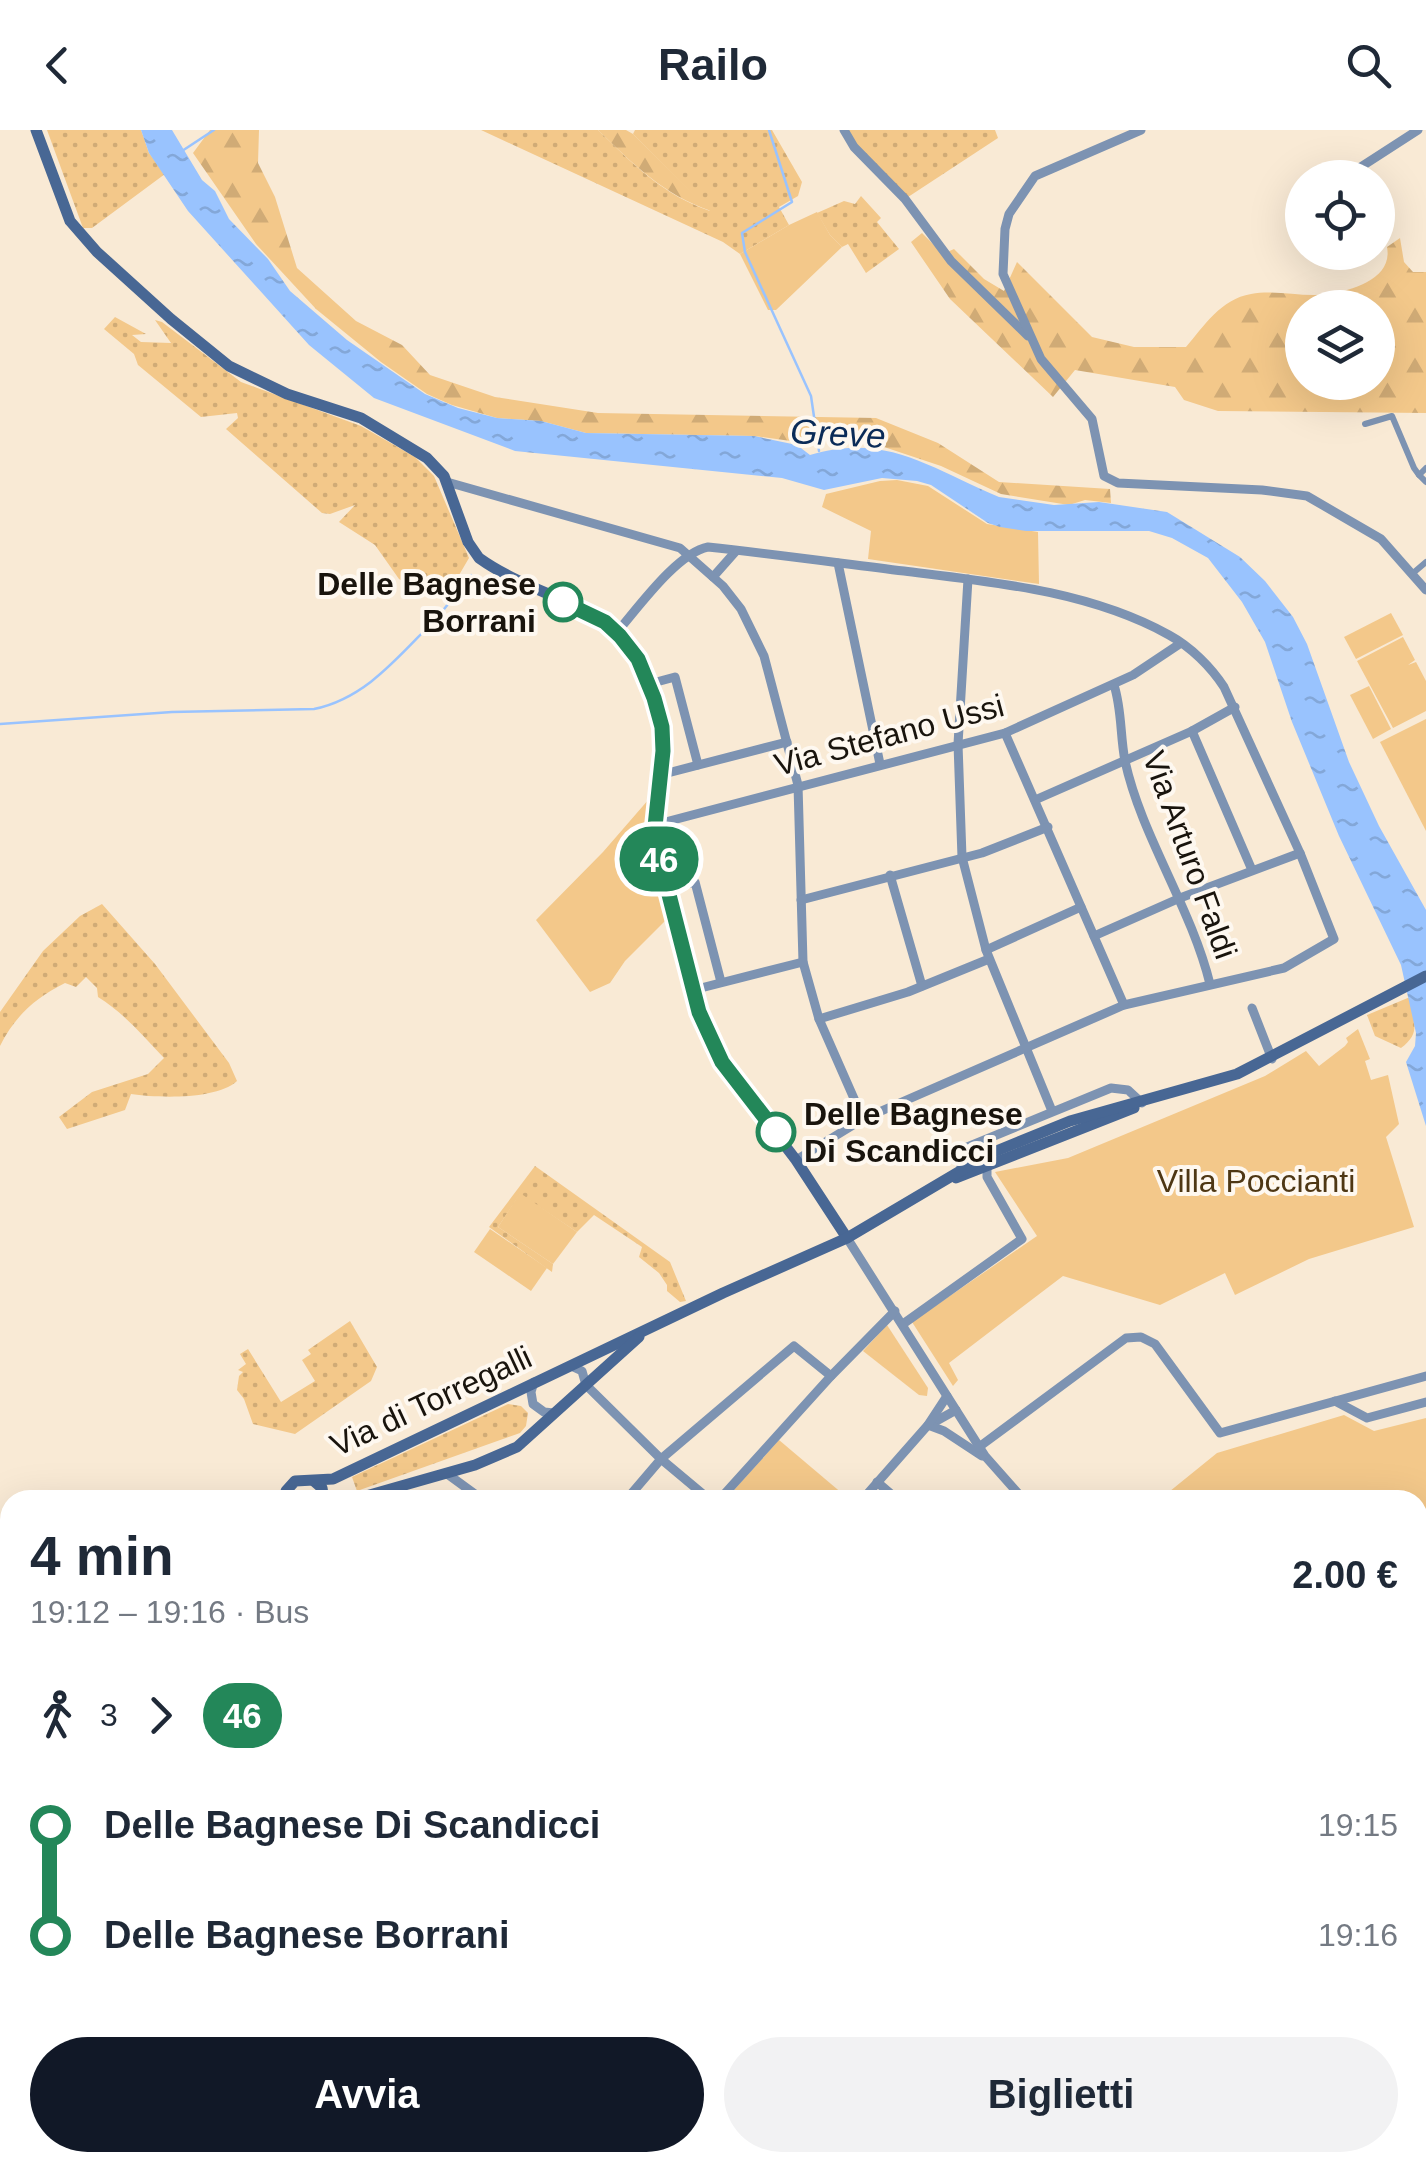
<!DOCTYPE html>
<html lang="it">
<head>
<meta charset="utf-8">
<style>
  body { margin:0; font-family:Arial,sans-serif; background:#f2f2f3; color:#1f2937; height:100vh; display:flex; flex-direction:column; font-size:38px; white-space:nowrap }
  * { box-sizing:border-box; margin:0 }
  p { font-size:32px; color:#747a83 }
  .icon { flex:none; width:55px; height:55px; fill:none; stroke:currentColor; stroke-width:2; stroke-linecap:round; stroke-linejoin:round }
  .map { position:relative; flex:1; overflow:hidden }
  .details { position:absolute; left:0px; top:1360px; width:1428px; height:682px; display:flex; flex-direction:column; background:#fff; border-radius:30px 30px 0 0; box-shadow:0 10px 40px #0002 }
  .details>* { flex:none }
  .badge { padding:0 20px; border-radius:32px; font-size:35px; line-height:65px }
  .buttons { position:absolute; left:1285px; top:30px; display:grid; gap:20px }
  .buttons a { display:grid; place-items:center; width:110px; height:110px; border-radius:50%; background:#fff; box-shadow:0 10px 40px #0002; font-size:50px }
  .map>.badge { position:absolute; translate:-50% -50%; box-shadow:0 0 0 5px #fff }
  .legs { display:flex; align-items:center; gap:15px; height:110px; padding:0 30px; font-size:32px }
  .legs p { margin-inline-start:auto }
  .head { display:flex; align-items:center; justify-content:space-between; height:170px; padding:0 30px }
  h1 { font-size:55px; font-weight:600; line-height:75px }
  .button { display:flex; gap:20px; margin-top:auto; padding:20px 30px }
  .button a { flex:1; height:115px; border-radius:60px; background:#111827; color:#fff; font-size:40px; font-weight:600; line-height:115px; text-align:center }
  .button a+a { background:#f2f2f3; color:#1f2937 }
  ul { padding:0 30px; list-style:none }
  li { display:flex; align-items:center; gap:35px; height:110px; font-size:38px }
  li i { display:grid; place-items:center; width:15px; height:100%; margin:0 12px; background:currentColor }
  li i::after { content:''; width:25px; height:25px; margin:-12px; border:8px solid; border-radius:50%; background:#fff }
  li p { margin-inline-start:auto }
  li:first-child i { background:linear-gradient(#0000 50%,currentColor 0) }
  li:last-child i { background:linear-gradient(currentColor 50%,#0000 0) }
  header { display:flex; justify-content:space-between; align-items:center; height:130px; padding:0 30px; background:#fff; font-size:45px; font-weight:600 }
  .map>svg:first-child { display:block }
  .grass { fill:url(#grass-dots) }
  .forest { fill:url(#forest-firs); fill-rule:evenodd }
  .park { fill:#f3c88a }
  .water { fill:url(#water-ripples) }
  .lines { fill:none; stroke-linecap:round; stroke-linejoin:round }
  .stream { stroke:#99c3fe; stroke-width:2.5 }
  .pedestrian { stroke:#7d93b2; stroke-width:6 }
  .minor { stroke:#7d93b2; stroke-width:9 }
  .tertiary { stroke:#7d93b2; stroke-width:10 }
  .secondary { stroke:#486794; stroke-width:11 }
  .line-1-casing { stroke:#fff; stroke-width:22 }
  .line-1 { stroke:#238759; stroke-width:15 }
  .stop-1-dot { fill:#fff; stroke:#238759; stroke-width:5 }
  .labels { text-anchor:middle; dominant-baseline:central; stroke-width:8; stroke-linejoin:round; paint-order:stroke }
  .stop-label { font-size:32px; font-weight:bold; fill:#19140d; stroke:#fef8f0; text-anchor:end }
  .street-label { font-size:32px; fill:#19140d; stroke:#fef8f0 }
  .park-label { font-size:32px; fill:#4e3714; stroke:#fef8f0 }
  .water-label { font-size:35px; font-style:italic; fill:#0a2b58; stroke:#fef8f0 }
</style>
</head>
<body>
<header><svg class="icon" aria-label="back" viewBox="0 0 24 24"><path d="M15 5l-7 7 7 7"/></svg>Railo<svg class="icon" aria-label="search" viewBox="0 0 24 24"><circle cx="10" cy="10" r="6"/><path d="M15 15l6 6"/></svg></header>
<div class="map">
<svg width="1426" height="2041" viewBox="0 0 1426 2041">
  <defs>
    <pattern id="grass-dots" width="8" height="8" patternUnits="userSpaceOnUse" patternTransform="scale(2.5)"><rect width="8" height="8" fill="#f3c88a"/><path d="M2 2h.1M6 6h.1" fill="none" stroke="#d0ab76" stroke-width="1.8" stroke-linecap="round"/></pattern>
    <pattern id="forest-firs" width="22" height="20" patternUnits="userSpaceOnUse" patternTransform="scale(2.5)"><rect width="22" height="20" fill="#f3c88a"/><path d="M5 1l3.5 6h-7zM16 11l3.5 6h-7z" fill="#d0ab76"/></pattern>
    <pattern id="water-ripples" width="26" height="14" patternUnits="userSpaceOnUse" patternTransform="scale(2.5)"><rect width="26" height="14" fill="#99c3fe"/><path d="M2 4q2-2 4 0t4 0M15 11q2-2 4 0t4 0" fill="none" stroke="#83a7d8"/></pattern>
  </defs>
  <rect width="100%" height="100%" fill="#f9ead5"/>
  <g class="grass">
    <polygon points="47,0 141,0 149,23 165,44 92,98 83,98"/>
    <path d="M481 0H598C633 34 663 65 710 81L633 4 635 0H772L802 52 798 66 779 77 789 95 740 124 723 112Z"/>
    <polygon points="844,0 995,0 998,8 905,69"/>
    <polygon points="861,66 881,88 877,92 899,119 866,143 848,114 842,117 830,105 817,83 844,71 855,74"/>
    <polygon points="115,187 146,204 132,205 141,212 171,213 155,190 162,192 241,252 361,296 415,327 434,346 469,428 452,457 421,462 399,449 375,415 339,392 355,375 330,384 322,383 226,299 238,288 237,283 201,287 138,235 134,224 104,199"/>
    <path d="M102 774 155 834 229 933 237 951C216 970 158 968 131 964L125 980 67 999 59 987 92 962 148 944 164 928C143 906 124 883 98 867L97 858 86 847 76 857 65 853C35 868 15 886 0 916V882L43 821 80 786Z"/>
    <path d="M1410 867C1413 892 1422 902 1401 918L1375 906 1367 885Z"/>
    <polygon points="535,1036 670,1132 686,1171 680,1172 667,1161 667,1155 659,1143 639,1127 642,1117 594,1085 577,1102 520,1064 498,1097 553,1134 552,1142 489,1097"/>
    <polygon points="350,1191 377,1237 371,1251 295,1304 253,1294 244,1269 237,1260 239,1246 243,1242 238,1240 246,1234 240,1224 248,1219 281,1272 315,1251 302,1230 311,1224 308,1220"/>
    <polygon points="508,1274 521,1276 528,1283 526,1296 520,1303 357,1361 352,1347"/>
  </g>
  <g class="forest">
    <polygon points="210,0 259,0 258,33 275,67 297,138 356,191 402,215 430,245 495,267 598,283 876,288 938,313 999,352 1110,359 1111,373 1085,370 1069,375 1001,364 941,336 881,316 836,307 798,312 754,306 586,303 541,291 497,288 452,275 427,264 381,232 316,179 256,114 193,23"/>
    <path d="M598 0H626L633 4 711 81C664 65 633 34 598 0Z"/>
    <path d="M922 103 943 124 954 119 984 149 1004 161 1017 132 1092 207 1134 217H1186C1204 196 1221 169 1251 164 1276 159 1303 168 1329 164 1354 160 1393 148 1387 117L1400 108 1404 132 1413 142H1426V283L1218 281 1184 270 1175 257 1075 240 1053 267 950 169 911 112ZM1302 178H1378V252H1302Z"/>
  </g>
  <g class="park">
    <polygon points="817,82 830,105 842,117 776,180 768,180 740,124 789,95"/>
    <polygon points="897,350 928,356 987,394 1038,402 1039,454 868,429 871,401 822,377 826,364 880,351"/>
    <polygon points="1391,483 1403,505 1356,529 1344,507"/>
    <polygon points="1403,507 1415,530 1408,535 1416,532 1426,551 1426,581 1393,598 1357,531"/>
    <polygon points="1369,556 1391,599 1373,609 1350,565"/>
    <polygon points="1426,589 1426,701 1380,612"/>
    <polygon points="649,669 647,720 668,788 625,831 610,853 590,862 536,790 603,722"/>
    <polygon points="1358,899 1370,929 1365,931 1371,950 1388,945 1399,994 1386,1007 1414,1097 1309,1129 1235,1165 1225,1143 1160,1175 1063,1146 949,1233 958,1250 953,1256 912,1192 1037,1106 995,1042 1068,1028 1265,946 1306,921 1319,936 1345,916 1348,912 1346,908"/>
    <polygon points="520,1063 577,1102 553,1134 498,1097"/>
    <polygon points="490,1099 547,1138 531,1161 474,1122"/>
    <polygon points="887,1195 928,1258 927,1266 919,1265 863,1221"/>
    <polygon points="1344,1285 1374,1301 1426,1288 1426,1468 1418,1499 1418,1370 1159,1370 1217,1323"/>
    <polygon points="779,1310 850,1370 725,1370"/>
  </g>
  <g class="water">
    <path d="M141 0H172L202 50 215 61 229 89 268 129 290 161 347 210 425 264 458 278 497 288 541 291 586 303 754 306 797 315 810 325C887 302 931 339 999 367L1054 375 1099 372 1167 382 1240 427 1265 451 1293 487 1307 514 1349 632 1379 696 1426 780V996L1406 932 1415 916 1416 903 1401 835 1339 706 1292 592 1265 512 1242 472 1208 428 1172 408 1149 401H1026L1000 397 988 393 931 355 917 351 882 348 824 360 782 348 515 321 374 268 309 215 188 81 149 23Z"/>
    <polygon points="1426,1471 1426,1581 1418,1612 1418,1503"/>
    <polygon points="1418,1987 1426,2025 1426,2041 1376,2041 1374,2033 1418,2032"/>
  </g>
  <g class="lines">
    <g class="stream">
      <polyline points="769,0 792,72 742,103 745,122 811,266 819,321"/>
      <polyline points="182,21 214,0"/>
      <polyline points="437,488 471,445"/>
      <path d="M0 594 172 582 314 579C362 569 393 533 426 499"/>
    </g>
    <g class="pedestrian">
      <polyline points="1365,294 1392,286 1414,338 1419,345 1426,338"/>
      <polyline points="1419,345 1426,352"/>
      <polyline points="1412,444 1426,432"/>
    </g>
    <g class="minor">
      <polyline points="844,0 854,17 905,69 951,131 1028,206"/>
      <polyline points="1141,0 1035,46 1009,84 1005,99 1003,144 1041,229 1092,289 1104,346 1118,353 1262,360 1307,366 1381,409 1426,460"/>
      <polyline points="1349,48 1353,42 1418,0"/>
      <polyline points="447,352 680,418 723,456 741,479 764,526 798,655 803,832 819,889 863,989"/>
      <polyline points="838,433 880,634"/>
      <polyline points="713,447 736,421"/>
      <polyline points="968,449 958,614 962,727 986,820 1052,981"/>
      <path d="M617 502C638 478 677 423 708 417 773 424 839 433 904 441 993 452 1090 461 1169 505 1191 517 1211 537 1224 557L1300 723 1334 809 1284 838 1124 875 863 989 796 1030"/>
      <polyline points="649,554 675,547 698,635"/>
      <path d="M1114 555C1122 580 1120 605 1125 631 1141 705 1191 777 1210 854"/>
      <polyline points="1192,601 1252,740"/>
      <polyline points="1005,603 1124,875"/>
      <polyline points="660,645 787,612"/>
      <polyline points="1035,670 1192,601 1235,577"/>
      <polyline points="654,695 1005,603 1133,545 1181,513"/>
      <polyline points="890,745 922,856"/>
      <polyline points="667,759 695,752 721,852"/>
      <polyline points="801,770 982,723 1048,697"/>
      <polyline points="1094,806 1180,768 1300,723"/>
      <polyline points="986,820 1081,777"/>
      <polyline points="693,860 803,832"/>
      <polyline points="1252,878 1272,929"/>
      <polyline points="819,889 908,862 989,829"/>
      <polyline points="961,1038 960,1020 1111,958 1128,960 1142,973"/>
      <polyline points="847,1108 985,1326 1024,1370"/>
      <polyline points="903,1194 1022,1109 987,1047 987,1035"/>
      <polyline points="571,1236 582,1241 586,1255 661,1329 710,1370"/>
      <polyline points="534,1252 531,1262 533,1274 544,1282 554,1283"/>
      <polyline points="1335,1271 1367,1288 1426,1272"/>
      <polyline points="931,1294 956,1280"/>
      <polyline points="928,1295 944,1301 982,1326"/>
      <polyline points="979,1317 1126,1208 1141,1207 1155,1214 1220,1303 1426,1246"/>
      <polyline points="446,1343 483,1370"/>
      <polyline points="877,1352 898,1370"/>
      <polyline points="626,1370 661,1329 794,1216 831,1246"/>
      <polyline points="719,1370 831,1246 895,1181"/>
      <polyline points="862,1370 928,1295 947,1266"/>
      <polyline points="985,2032 996,2041"/>
      <polyline points="1344,2032 1346,2041"/>
      <polyline points="500,2041 507,2032"/>
    </g>
    <polyline class="tertiary" points="0,1576 10,1567"/>
    <g class="secondary">
      <path d="M36 0 70 91 97 122 171 189 229 236 287 264 361 288 427 328 444 346 468 412 479 428C539 471 612 471 645 545 653 564 661 583 662 604 665 643 649 681 656 720L699 882 713 916 731 945 796 1030 847 1108"/>
      <polyline points="956,1048 1134,978"/>
      <polyline points="314,1351 322,1358 324,1370"/>
      <polyline points="285,1370 286,1361 295,1351 333,1349 723,1163 847,1108 989,1024 1070,991 1237,944 1426,846"/>
      <polyline points="352,1370 475,1335 517,1317 639,1207"/>
      <polyline points="840,2032 846,2041"/>
      <polyline points="853,2032 862,2041"/>
    </g>
  </g>
  <g class="lines">
    <defs>
      <polyline id="line-1" points="563,472 605,492 620,506 638,529 654,568 662,597 663,621 654,706 699,882 722,932 776,1002"/>
    </defs>
    <use href="#line-1" class="line-1-casing"/>
    <use href="#line-1" class="line-1"/>
  </g>
  <g class="stop-1-dot">
    <circle cx="563" cy="472" r="18"/>
    <circle cx="776" cy="1002" r="18"/>
  </g>
  <g class="labels">
    <g class="stop-label">
      <text x="536" y="454">Delle Bagnese<tspan x="536" dy="37">Borrani</tspan></text>
      <text x="804" y="984" text-anchor="start">Delle Bagnese<tspan x="804" dy="37">Di Scandicci</tspan></text>
    </g>
    <g class="street-label">
      <text transform="translate(889 605) rotate(-15)">Via Stefano Ussi</text>
      <text transform="translate(1190 725) rotate(70)">Via Arturo Faldi</text>
      <text transform="translate(431 1271) rotate(-25)">Via di Torregalli</text>
    </g>
    <g class="park-label">
      <text x="1256" y="1051">Villa Poccianti</text>
    </g>
    <g class="water-label">
      <text transform="translate(838 303) rotate(3)">Greve</text>
    </g>
  </g>
</svg>
<div class="buttons">
<a><svg class="icon" aria-label="locate" viewBox="0 0 24 24"><circle cx="12" cy="12" r="6"/><path d="M12 2v4M12 18v4M2 12h4M18 12h4"/></svg></a>
<a><svg class="icon" aria-label="layers" viewBox="0 0 24 24"><path d="M12 4l9 5-9 5-9-5zM3 14l9 5 9-5"/></svg></a>
</div>
<b class="badge" style="left:659px;top:729px;background:#238759;color:#fff">46</b>
<section class="details">
<div class="head"><div><h1>4 min</h1><p>19:12 – 19:16 · Bus</p></div><b>2.00 €</b></div>
<div class="legs"><svg class="icon" aria-label="walk" viewBox="0 0 24 24"><circle cx="13" cy="4" r="2"/><path d="M13 8l-2 6 4 7M11 14l-3 7M7 12l3-4h3l4 4"/></svg>3<svg class="icon" aria-label="forward" viewBox="0 0 24 24"><path d="M9 5l7 7-7 7"/></svg><b class="badge" style="background:#238759;color:#fff">46</b></div>
<ul>
<li><i style="color:#238759"></i><b>Delle Bagnese Di Scandicci</b><p>19:15</p></li>
<li><i style="color:#238759"></i><b>Delle Bagnese Borrani</b><p>19:16</p></li>
</ul>
<div class="button"><a>Avvia</a><a>Biglietti</a></div>
</section>
</div>
</body>
</html>
